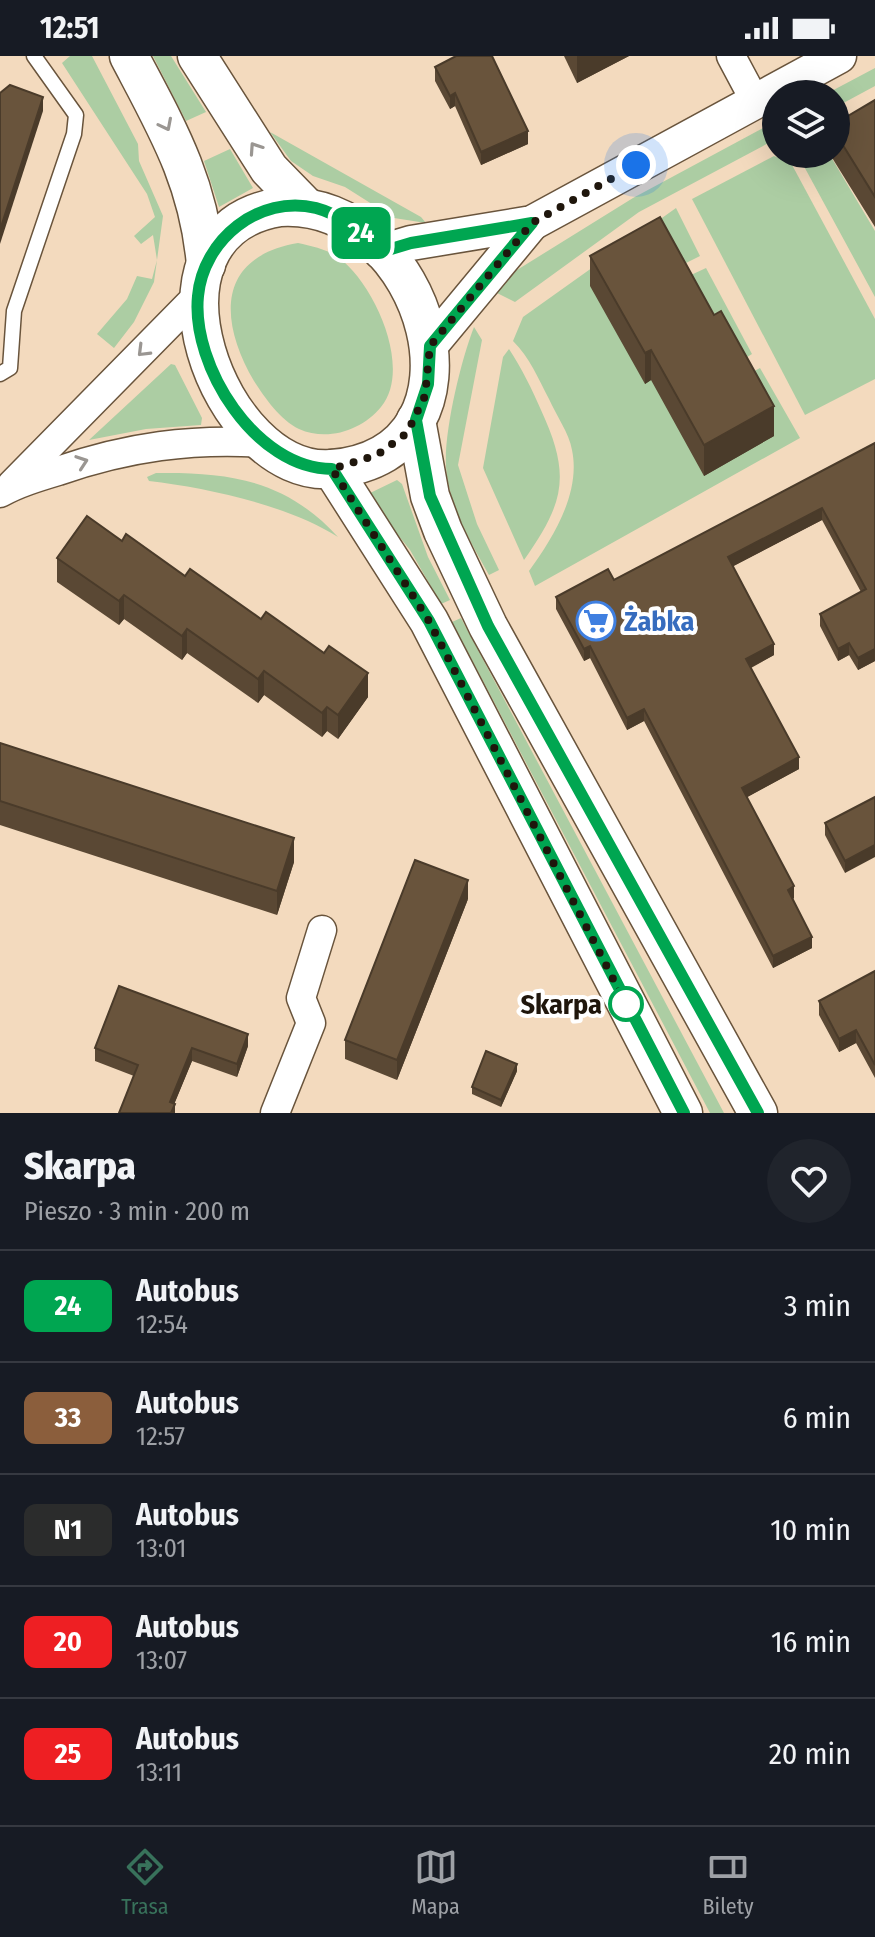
<!DOCTYPE html>
<html lang="pl">
<head>
<meta charset="utf-8">
<style>
  body { margin:0; font-family:"Fira Sans Condensed",sans-serif; background:#20242c; color:#f1f3f6; height:100vh; display:flex; flex-direction:column; font-size:30px; white-space:nowrap }
  * { box-sizing:border-box; margin:0 }
  p { font-size:26px; color:#9ea1a6 }
  .icon { flex:none; width:44px; height:44px; fill:none; stroke:currentColor; stroke-width:2; stroke-linecap:round; stroke-linejoin:round }
  .map { position:relative; height:1057px; overflow:hidden }
  .panel { display:flex; flex-direction:column; background:#171b24; flex:1 }
  .panel>* { flex:none }
  .badge { padding:0 16px; border-radius:12px; font-size:28px; line-height:52px }
  .controls { position:absolute; left:762px; top:24px; display:grid; gap:16px }
  .controls a { display:grid; place-items:center; width:88px; height:88px; border-radius:50%; background:#171b24; box-shadow:0 8px 32px #0002; font-size:40px }
  .you { position:absolute; width:40px; height:40px; margin:-20px; border:6px solid #fff; border-radius:50%; background:#1a73e8; box-shadow:0 0 0 12px #1a73e833 }
  .map>.badge { position:absolute; translate:-50% -50%; box-shadow:0 0 0 4px #fff }
  .round { display:grid; place-items:center; flex:none; width:84px; height:84px; border-radius:42px; background:#20242c }
  .summary { display:flex; align-items:center; justify-content:space-between; height:136px; padding:0 24px }
  h1 { font-size:38px; font-weight:800; line-height:60px }
  ul { padding:0; list-style:none }
  li { display:flex; align-items:center; gap:24px; height:112px; padding:0 24px; border-top:2px solid #363941 }
  li div { flex:1 }
  li b { display:block; font-size:30px }
  li em { font-style:normal }
  li .badge { min-width:88px; font-weight:700; text-align:center }
  .status { display:flex; justify-content:space-between; align-items:center; height:56px; padding:0 40px; background:#171b24; direction:ltr }
  .status svg { height:22px; fill:currentColor }
  .dock { display:flex; justify-content:space-around; align-items:center; height:112px; border-top:2px solid #363941; background:#171b24; font-size:22px; color:#9ea1a6 }
  .dock a { display:grid; justify-items:center; gap:4px }
  .dock .current { color:#38725b }
  .map>svg:first-child { display:block }
  .green { fill:#accda3 }
  .lines { fill:none; stroke-linecap:round; stroke-linejoin:round }
  .service-casing { stroke:#69543c; stroke-width:17 }
  .minor-casing { stroke:#69543c; stroke-width:31 }
  .tertiary-casing { stroke:#69543c; stroke-width:37 }
  .secondary-casing { stroke:#69543c; stroke-width:41 }
  .service { stroke:#fff; stroke-width:14 }
  .minor { stroke:#fff; stroke-width:28 }
  .tertiary { stroke:#fff; stroke-width:34 }
  .secondary { stroke:#fff; stroke-width:38 }
  .wall { fill:#5a4834 }
  .shaded-wall { fill:#4a3b2a }
  .building { fill:#69543c; stroke:#4a3b2a; stroke-width:2 }
  .oneway { stroke:#9a9692 }
  .line-casing { stroke:#fff; stroke-width:18 }
  .line { stroke:#00a651; stroke-width:12 }
  .walk { stroke:#1f160c; stroke-width:8; stroke-dasharray:0 14.4 }
  .stop-dot { fill:#fff; stroke:#00a651; stroke-width:4 }
  .labels { text-anchor:middle; dominant-baseline:central; stroke-width:8; stroke-linejoin:round; paint-order:stroke }
  .shop-label { font-size:28px; font-weight:bold; fill:#366cbe; stroke:#fff; text-anchor:start }
  .stop-label { font-size:28px; font-weight:bold; fill:#1f160c; stroke:#fff; text-anchor:end }
</style>
</head>
<body>
<div class="status"><b>12:51</b><svg viewBox="0 0 49 12"><path d="M0 12V9h3v3zM5 12V6h3v6zM10 12V3h3v9zM15 12V0h3v12zM26 1h20v11H26zM47 4h2v5h-2z"/></svg></div>
<div class="map">
<svg width="875" height="1057" viewBox="0 0 875 1057">
  <rect width="100%" height="100%" fill="#f3dabe"/>
  <g class="green">
    <polygon points="70,0 92,0 138,88 139,105 163,160 154,226 134,266 114,292 97,278 127,243 137,220 152,223 157,204 153,179 141,188 134,180 155,161 147,138 62,7"/>
    <polygon points="153,0 171,0 206,56 186,65"/>
    <polygon points="875,12 875,30 836,51 836,38 826,38"/>
    <polygon points="776,65 776,83 639,156 515,246 497,237 517,214 633,142"/>
    <polygon points="270,76 421,161 426,167 394,162 345,131 313,120 291,105"/>
    <polygon points="230,93 253,132 219,151 204,105"/>
    <polygon points="802,98 835,98 831,101 875,175 875,241 800,103"/>
    <polygon points="774,100 791,107 875,263 875,323 805,359 692,143"/>
    <path d="M676 152 700 200 672 214 651 324 741 322 760 312 800 382 535 530 529 515C553 482 581 437 572 394 569 377 556 359 549 343 538 322 530 302 513 285L523 261Z"/>
    <path d="M298 187C311 190 326 193 338 201 374 227 413 312 381 351 362 374 328 386 299 373 280 364 265 342 254 325 219 265 216 201 298 187Z"/>
    <polygon points="706,212 752,298 734,309 678,225"/>
    <path d="M474 271 482 284 458 409 477 468 499 514 489 519C471 487 448 448 446 410 444 375 461 304 474 271Z"/>
    <path d="M509 293C522 313 532 333 541 354 571 419 565 446 524 504L483 412 503 301Z"/>
    <polygon points="171,308 175,309 202,362 201,369 146,373 89,384"/>
    <path d="M156 417C229 416 286 424 338 481 287 449 208 432 149 425L147 421Z"/>
    <polygon points="397,424 402,428 428,501 450,544 441,548 410,494 366,439"/>
    <polygon points="461,562 724,1057 710,1057 452,566"/>
  </g>
  <g class="lines">
    <defs>
      <polyline id="service" points="0,318 10,312 14,255 74,78 76,59 34,0"/>
      <g id="minor">
        <polyline points="731,0 755,45"/>
        <polyline points="12,428 198,239"/>
        <path d="M0 437C18 427 38 421 58 415 127 391 192 382 265 387"/>
        <polyline points="275,1057 311,967 301,942 322,874"/>
      </g>
      <g id="tertiary">
        <polyline points="381,196 411,187 532,167 839,0"/>
        <polyline points="430,290 532,167"/>
      </g>
      <g id="secondary">
        <path d="M129 0C167 72 199 126 206 209"/>
        <polyline points="197,0 269,113 306,151"/>
        <path d="M280 151C428 142 502 398 332 413 220 423 126 175 280 151Z"/>
        <polyline points="416,364 430,440 443,475 488,570 758,1057"/>
        <polyline points="332,413 429,565 683,1057"/>
      </g>
    </defs>
    <use href="#service" class="service-casing"/>
    <use href="#minor" class="minor-casing"/>
    <use href="#tertiary" class="tertiary-casing"/>
    <use href="#secondary" class="secondary-casing"/>
    <use href="#service" class="service"/>
    <use href="#minor" class="minor"/>
    <use href="#tertiary" class="tertiary"/>
    <use href="#secondary" class="secondary"/>
  </g>
  <g class="wall">
    <polygon points="564,0 629,0 577,27"/>
    <polygon points="435,11 528,88 481,109 455,50 450,53 435,25"/>
    <polygon points="875,44 875,171 831,100 831,98 836,98 836,67"/>
    <polygon points="590,200 714,259 774,380 704,420 651,324 645,328 590,230"/>
    <polygon points="875,387 875,605 858,614 849,599 838,605 820,570 820,558 861,536 822,464 733,510 774,599 751,612 799,713 747,741 794,842 793,843 812,892 773,912 644,665 627,674 590,602 584,605 556,553 556,541 614,524"/>
    <polygon points="122,485 185,520 368,641 338,683 327,675 322,681 264,639 258,647 187,597 182,604 124,563 119,569 57,526 57,502"/>
    <polygon points="0,687 294,806 277,859 0,769"/>
    <polygon points="875,741 845,817 825,779 825,767"/>
    <polygon points="468,843 397,1024 345,1003 345,984"/>
    <polygon points="875,915 875,1022 856,987 839,996 819,959 819,945"/>
    <polygon points="248,990 237,1021 192,1005 174,1048 175,1057 134,1020 95,1005 95,992"/>
    <polygon points="517,1015 501,1051 472,1038 472,1031"/>
  </g>
  <g class="shaded-wall">
    <polygon points="577,0 629,0 577,27"/>
    <polygon points="455,37 455,50 450,53 450,40"/>
    <polygon points="43,41 43,55 0,188 0,174"/>
    <polygon points="528,75 528,88 481,109 481,96"/>
    <polygon points="651,294 651,324 645,328 645,297"/>
    <polygon points="774,350 774,380 704,420 704,389"/>
    <polygon points="822,452 822,464 728,513 728,501"/>
    <polygon points="124,539 124,563 119,569 119,545"/>
    <polygon points="187,573 187,597 182,604 182,580"/>
    <polygon points="849,587 849,599 838,605 838,593"/>
    <polygon points="774,588 774,599 746,614 746,603"/>
    <polygon points="590,590 590,602 584,605 584,593"/>
    <polygon points="875,593 875,605 858,614 858,602"/>
    <polygon points="264,615 264,639 258,647 258,623"/>
    <polygon points="368,617 368,641 338,683 338,659"/>
    <polygon points="327,651 327,675 322,681 322,657"/>
    <polygon points="644,653 644,665 627,674 627,662"/>
    <polygon points="799,701 799,713 742,744 742,732"/>
    <polygon points="294,782 294,806 277,859 277,835"/>
    <polygon points="875,789 875,801 845,817 845,805"/>
    <polygon points="468,824 468,843 397,1024 397,1004"/>
    <polygon points="794,830 794,842 788,845 788,834"/>
    <polygon points="812,881 812,892 773,912 773,900"/>
    <polygon points="856,974 856,987 839,996 839,983"/>
    <polygon points="248,978 248,990 237,1021 237,1008"/>
    <polygon points="192,992 192,1005 171,1056 175,1048 175,1057 170,1057 170,1046"/>
    <polygon points="517,1008 517,1015 501,1051 501,1044"/>
  </g>
  <g class="building">
    <polygon points="456,0 492,0 528,75 481,96 455,37 450,40 435,11"/>
    <polygon points="10,29 43,41 0,174 0,37"/>
    <polygon points="875,44 875,141 836,78 836,67"/>
    <polygon points="660,161 714,259 721,255 774,350 704,389 651,294 645,297 590,200"/>
    <polygon points="875,387 875,593 858,602 849,587 838,593 820,558 866,533 822,452 728,501 774,588 746,603 799,701 742,732 794,830 788,834 812,881 773,900 644,653 627,662 590,590 584,593 556,541 608,513 614,524"/>
    <polygon points="87,460 122,485 126,478 185,520 190,513 261,563 266,556 324,597 329,590 368,617 338,659 327,651 322,657 264,615 258,623 187,573 182,580 124,539 119,545 57,502"/>
    <polygon points="0,687 294,782 277,835 0,745"/>
    <polygon points="875,741 875,789 845,805 825,767"/>
    <polygon points="415,804 468,824 397,1004 345,984"/>
    <polygon points="875,915 875,1009 856,974 839,983 819,945"/>
    <polygon points="119,930 248,978 237,1008 192,992 170,1046 175,1048 171,1057 119,1057 138,1009 95,992"/>
    <polygon points="486,995 517,1008 501,1044 472,1031"/>
  </g>
  <defs><path id="oneway-chevron" d="M-2-3.5L2.5 0L-2 3.5" fill="none" stroke-width="1.6" stroke-linecap="round" stroke-linejoin="round" transform="scale(2)"/></defs>
  <g class="oneway">
    <use href="#oneway-chevron" transform="translate(166 69) rotate(63)"/>
    <use href="#oneway-chevron" transform="translate(255 92) rotate(-124)"/>
    <use href="#oneway-chevron" transform="translate(143 295) rotate(135)"/>
    <use href="#oneway-chevron" transform="translate(82 406) rotate(-19)"/>
  </g>
  <g class="lines">
    <defs>
      <path id="line" d="M684 1057 429 565 332 413C256 413 191 310 198 240 203 184 259 138 316 152 343 159 362 177 381 196L411 187 532 167 430 290 428 328 416 364 430 440 488 570 758 1057"/>
    </defs>
    <use href="#line" class="line-casing"/>
    <use href="#line" class="line"/>
    <polyline class="walk" points="626,948 429,565 332,413 377,399 407,377 425,340 430,290 532,167 636,109"/>
  </g>
  <defs>
    <symbol id="supermarket-ring" viewBox="-11 -11 22 22"><circle r="9.5" fill="#fff" stroke="#3f7fe0" stroke-width="1.5"/><path d="M-6-5.5h2.5l.6 2H6L4.5 2H-2.5L-4.4-4H-6ZM-1.5 3.2a1.3 1.3 0 1 0 .1 0ZM3 3.2a1.3 1.3 0 1 0 .1 0Z" fill="#3f7fe0"/></symbol>
  </defs>
  <g fill-rule="evenodd">
    <use href="#supermarket-ring" x="574" y="543" width="44" height="44"/>
  </g>
  <circle class="stop-dot" cx="626" cy="948" r="16"/>
  <g class="labels">
    <g class="shop-label">
      <text x="624" y="565">Żabka</text>
    </g>
    <g class="stop-label">
      <text x="602" y="948">Skarpa</text>
    </g>
  </g>
</svg>
<div class="controls">
<a><svg class="icon" aria-label="layers" viewBox="0 0 24 24"><path d="M12 4l9 5-9 5-9-5zM3 14l9 5 9-5"/></svg></a>
</div>
<div class="you" style="left:636px;top:109px"></div>
<b class="badge" style="left:361px;top:177px;background:#00a651;color:#fff">24</b>
</div>
<section class="panel">
<div class="summary"><div><h1>Skarpa</h1><p>Pieszo · 3 min · 200 m</p></div><a class="round"><svg class="icon" aria-label="heart" viewBox="0 0 24 24"><path d="M12 20l-8-8c-3-5 5-10 8-4 3-6 11-1 8 4z"/></svg></a></div>
<ul>
<li><span class="badge" style="background:#00a651;color:#fff">24</span><div><b>Autobus</b><p>12:54</p></div><em>3 min</em></li>
<li><span class="badge" style="background:#8b5e3c;color:#fff">33</span><div><b>Autobus</b><p>12:57</p></div><em>6 min</em></li>
<li><span class="badge" style="background:#2b2c2c;color:#fff">N1</span><div><b>Autobus</b><p>13:01</p></div><em>10 min</em></li>
<li><span class="badge" style="background:#ee1f23;color:#fff">20</span><div><b>Autobus</b><p>13:07</p></div><em>16 min</em></li>
<li><span class="badge" style="background:#ee1f23;color:#fff">25</span><div><b>Autobus</b><p>13:11</p></div><em>20 min</em></li>
</ul>
</section>
<nav class="dock">
<a class="current"><svg class="icon" aria-label="directions" viewBox="0 0 24 24"><path d="M12 3l9 9-9 9-9-9zM9 14v-3h6M13 9l2 2-2 2"/></svg>Trasa</a>
<a><svg class="icon" aria-label="map" viewBox="0 0 24 24"><path d="M3 6l6-2 6 2 6-2v14l-6 2-6-2-6 2zM9 4v14M15 6v14"/></svg>Mapa</a>
<a><svg class="icon" aria-label="tickets" viewBox="0 0 24 24"><path d="M3 7h18v10H3zM15 7v10"/></svg>Bilety</a>
</nav>
</body>
</html>
